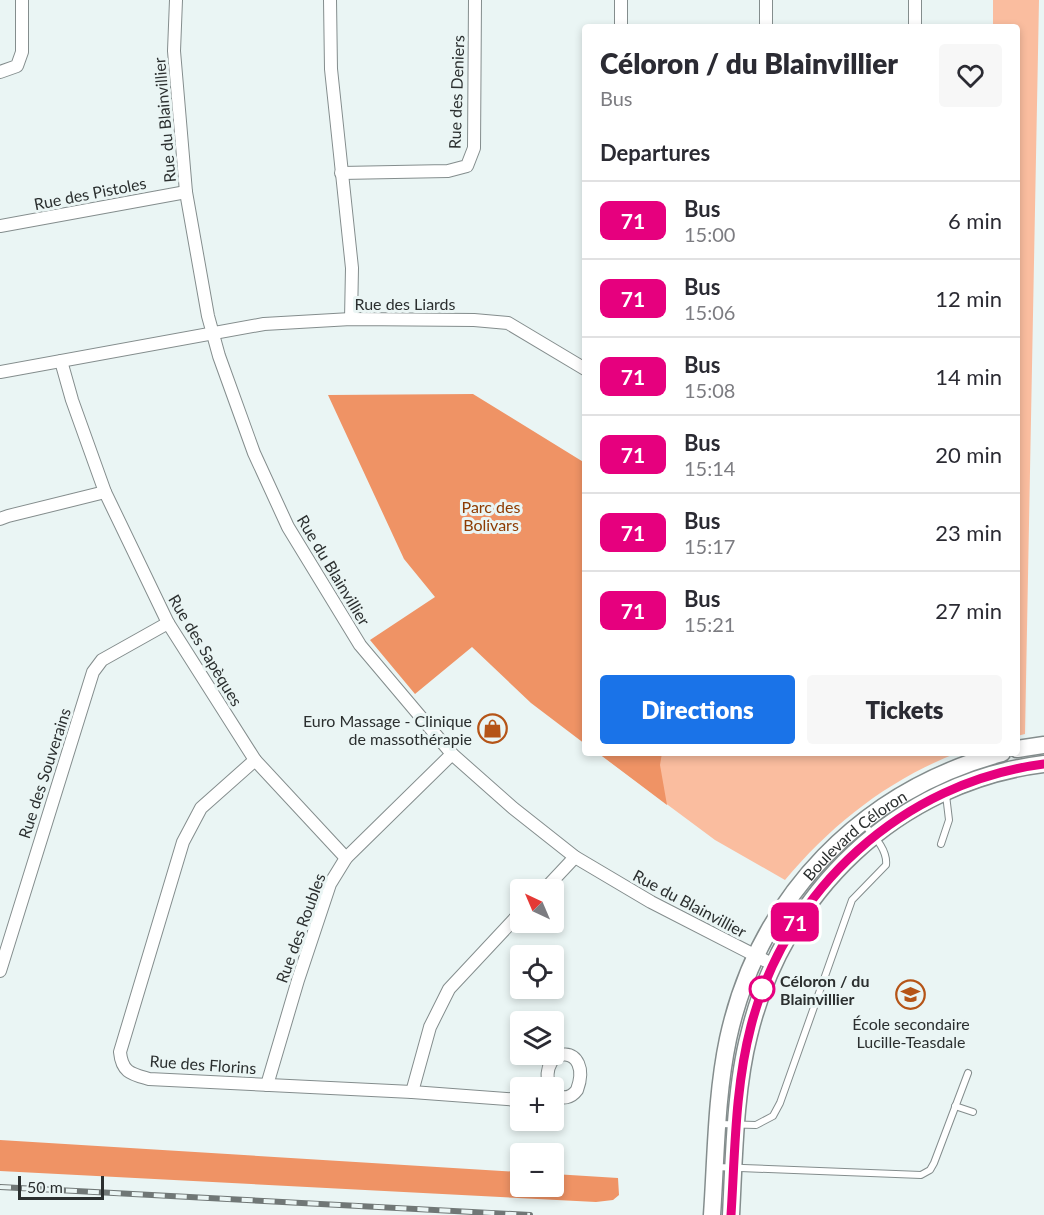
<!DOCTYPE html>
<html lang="en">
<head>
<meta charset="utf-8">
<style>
  body { margin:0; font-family:Lato,sans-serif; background:#f7f7f7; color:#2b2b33; height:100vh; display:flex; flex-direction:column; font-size:22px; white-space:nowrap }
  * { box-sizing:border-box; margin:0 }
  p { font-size:20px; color:#7c7c81 }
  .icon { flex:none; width:33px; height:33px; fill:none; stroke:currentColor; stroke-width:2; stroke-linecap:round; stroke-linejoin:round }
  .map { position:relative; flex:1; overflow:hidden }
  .panel { position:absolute; left:582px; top:24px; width:438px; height:732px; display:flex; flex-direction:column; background:#fff; border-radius:6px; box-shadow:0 3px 9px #0003 }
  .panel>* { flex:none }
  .badge { padding:0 12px; border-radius:9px; font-size:21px; line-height:39px }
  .needle { width:39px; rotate:316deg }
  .controls { position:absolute; left:510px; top:879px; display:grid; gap:12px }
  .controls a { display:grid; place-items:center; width:54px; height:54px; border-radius:6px; background:#fff; box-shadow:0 3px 9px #0003; font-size:30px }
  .scale { position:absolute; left:18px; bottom:15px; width:86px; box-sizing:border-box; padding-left:6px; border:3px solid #2b2f2f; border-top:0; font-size:16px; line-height:21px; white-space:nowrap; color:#2b2f2f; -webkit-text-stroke:4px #eaf5f4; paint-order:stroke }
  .map>.badge { position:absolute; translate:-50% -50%; box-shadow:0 0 0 3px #fff }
  h2 { padding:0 18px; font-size:22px; line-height:54px }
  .round { display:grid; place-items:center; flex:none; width:63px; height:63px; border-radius:6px; background:#f7f7f7 }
  .head { display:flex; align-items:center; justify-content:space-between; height:102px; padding:0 18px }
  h1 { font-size:28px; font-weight:800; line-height:45px }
  .action { display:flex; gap:12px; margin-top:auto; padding:12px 18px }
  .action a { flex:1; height:69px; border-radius:6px; background:#1a73e8; color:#fff; font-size:24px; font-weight:800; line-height:69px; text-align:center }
  .action a+a { background:#f7f7f7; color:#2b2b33 }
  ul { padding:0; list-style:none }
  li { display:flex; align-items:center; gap:18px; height:78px; padding:0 18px; border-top:2px solid #e1e1e2 }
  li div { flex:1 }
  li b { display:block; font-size:22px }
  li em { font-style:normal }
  li .badge { min-width:66px; font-weight:700; text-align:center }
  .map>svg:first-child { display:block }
  .green { fill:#fabd9f }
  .forest { fill:#ef9365 }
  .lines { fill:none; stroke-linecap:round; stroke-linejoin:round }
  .lane-casing { stroke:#848d8d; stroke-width:8 }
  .street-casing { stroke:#848d8d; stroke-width:14 }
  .secondary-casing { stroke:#848d8d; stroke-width:19 }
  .lane { stroke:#fff; stroke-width:6 }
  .street { stroke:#fff; stroke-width:12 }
  .secondary { stroke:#fff; stroke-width:16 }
  .rail-casing { stroke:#707776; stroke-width:6 }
  .rail { stroke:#eaf5f4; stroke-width:4; stroke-dasharray:11; stroke-linecap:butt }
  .line-casing { stroke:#fff; stroke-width:14 }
  .line { stroke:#e6007e; stroke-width:9 }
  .stop-dot { fill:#fff; stroke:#e6007e; stroke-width:3 }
  .labels { text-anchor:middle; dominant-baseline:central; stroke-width:6; stroke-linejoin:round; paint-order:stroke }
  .street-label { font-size:16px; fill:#2b2f2f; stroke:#eaf5f4 }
  .park-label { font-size:16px; fill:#8d3b02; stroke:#eaf5f4 }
  .poi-label { font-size:16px; fill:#2b2f2f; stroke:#eaf5f4; text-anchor:end }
  .stop-label { font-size:16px; font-weight:bold; fill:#2b2f2f; stroke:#eaf5f4; text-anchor:start }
</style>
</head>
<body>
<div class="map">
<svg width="1044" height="1215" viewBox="0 0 1044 1215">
  <rect width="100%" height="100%" fill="#eaf5f4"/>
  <g class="green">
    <polygon points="993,0 1039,0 1025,734 1017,736 1017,27 993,27"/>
    <path d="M598 753H957C888 780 832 824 785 880L715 840Z"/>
  </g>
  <g class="forest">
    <polygon points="473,394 585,463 585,744 531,703 472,647 415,694 370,640 435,597 404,559 328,395"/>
    <polygon points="598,753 662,753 660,765 667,805"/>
    <polygon points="0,1140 520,1172 520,1186 554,1186 554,1174 618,1178 619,1195 613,1200 596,1202 0,1171"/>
  </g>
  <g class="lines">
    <defs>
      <g id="lane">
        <polyline points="941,844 949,820 946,795"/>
        <polyline points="955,1106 973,1112"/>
        <path d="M719 1124 756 1125 773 1116 780 1103 852 900 886 865C888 849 872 834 862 822"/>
        <polyline points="716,1167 921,1175 930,1170 934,1163 968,1073"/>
      </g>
      <g id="street">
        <polyline points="176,0 174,51 186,192 208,316 219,356 254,453 288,527 360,645 452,754 513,808 575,857 651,902 772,964"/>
        <polyline points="330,0 331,69 352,268 351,319"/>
        <polyline points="766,0 766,27"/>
        <polyline points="621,27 621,0"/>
        <polyline points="915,27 915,0"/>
        <polyline points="0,72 17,66 22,52 22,0"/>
        <polyline points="341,173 448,171 467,166 474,148 475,0"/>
        <polyline points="0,226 186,192"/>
        <polyline points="61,361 72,400 105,492 168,623 255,760 346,858"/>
        <polyline points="0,372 264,324 351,319 474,320 508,323 585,369"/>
        <polyline points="0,519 8,516 105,492"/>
        <path d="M255 760 201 808 183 842 120 1052C122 1073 132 1074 149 1079L412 1092 520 1100"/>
        <polyline points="544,890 575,857"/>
        <polyline points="0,971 93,672 102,660 168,623"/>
        <polyline points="267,1085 298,980 330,884 346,858 452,754"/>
        <path d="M549 1088C538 1042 594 1044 577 1090 571 1098 563 1100 554 1094"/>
        <polyline points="412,1092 430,1027 449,989 520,913"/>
      </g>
      <g id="secondary">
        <polyline points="1017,749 1044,745"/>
        <path id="s1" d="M712 1215C716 1157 716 1096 728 1039 759 896 862 791 1002 753"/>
        <path d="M731 1215C734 1158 735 1089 749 1035 783 893 897 782 1044 764"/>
      </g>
    </defs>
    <use href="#lane" class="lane-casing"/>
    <use href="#street" class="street-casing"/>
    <use href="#secondary" class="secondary-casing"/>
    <use href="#lane" class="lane"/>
    <use href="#street" class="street"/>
    <use href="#secondary" class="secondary"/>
    <defs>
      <polyline id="rail" points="0,1187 530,1215"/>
    </defs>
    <use href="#rail" class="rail-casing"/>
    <use href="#rail" class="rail"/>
  </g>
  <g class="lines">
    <defs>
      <path id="line" d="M731 1215C735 1153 735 1087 751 1026 786 889 903 782 1044 764"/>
    </defs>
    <use href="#line" class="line-casing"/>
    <use href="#line" class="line"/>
  </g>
  <defs>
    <symbol id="shop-ring" viewBox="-11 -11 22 22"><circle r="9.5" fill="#eaf5f4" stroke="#b55417" stroke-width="1.5"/><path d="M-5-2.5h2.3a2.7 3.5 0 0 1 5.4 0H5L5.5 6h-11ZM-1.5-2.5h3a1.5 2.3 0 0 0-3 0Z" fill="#b55417"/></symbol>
    <symbol id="school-ring" viewBox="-11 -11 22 22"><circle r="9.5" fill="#eaf5f4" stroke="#b55417" stroke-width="1.5"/><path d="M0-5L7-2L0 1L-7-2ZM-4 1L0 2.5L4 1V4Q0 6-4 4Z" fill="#b55417"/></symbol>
  </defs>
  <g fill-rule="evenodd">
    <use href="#shop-ring" x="476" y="712" width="33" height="33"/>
    <use href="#school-ring" x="894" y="978" width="33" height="33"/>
  </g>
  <circle class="stop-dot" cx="762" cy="989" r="12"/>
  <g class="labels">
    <g class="street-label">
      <text transform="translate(456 92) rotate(-88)">Rue des Deniers</text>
      <text transform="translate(164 120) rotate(-95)">Rue du Blainvillier</text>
      <text transform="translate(90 193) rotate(-11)">Rue des Pistoles</text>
      <text x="405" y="303">Rue des Liards</text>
      <text transform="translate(334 570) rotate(59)">Rue du Blainvillier</text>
      <text transform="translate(206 650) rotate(59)">Rue des Sapèques</text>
      <text transform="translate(44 773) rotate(-72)">Rue des Souverains</text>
      <text stroke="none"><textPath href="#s1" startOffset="423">Boulevard Céloron</textPath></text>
      <text transform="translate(690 903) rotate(28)">Rue du Blainvillier</text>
      <text transform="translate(300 928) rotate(-70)">Rue des Roubles</text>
      <text transform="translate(203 1064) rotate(4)">Rue des Florins</text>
    </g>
    <g class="park-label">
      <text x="491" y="506">Parc des<tspan x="491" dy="18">Bolivars</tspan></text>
    </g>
    <g class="poi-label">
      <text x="472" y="720">Euro Massage - Clinique<tspan x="472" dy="18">de massothérapie</tspan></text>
      <text x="911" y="1023" text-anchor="middle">École secondaire<tspan x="911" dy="18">Lucille-Teasdale</tspan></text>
    </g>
    <g class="stop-label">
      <text x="780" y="980">Céloron / du<tspan x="780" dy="18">Blainvillier</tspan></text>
    </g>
  </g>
</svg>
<div class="controls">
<a><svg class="needle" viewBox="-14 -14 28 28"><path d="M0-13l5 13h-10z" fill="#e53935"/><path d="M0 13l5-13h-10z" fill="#7c7c81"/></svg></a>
<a><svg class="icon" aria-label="locate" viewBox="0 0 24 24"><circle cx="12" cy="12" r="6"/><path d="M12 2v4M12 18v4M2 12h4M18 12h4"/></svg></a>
<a><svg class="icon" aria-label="layers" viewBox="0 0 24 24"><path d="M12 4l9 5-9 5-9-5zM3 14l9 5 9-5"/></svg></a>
<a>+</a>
<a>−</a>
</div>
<div class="scale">50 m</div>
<b class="badge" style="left:795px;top:922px;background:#e6007e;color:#fff">71</b>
<section class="panel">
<div class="head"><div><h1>Céloron / du Blainvillier</h1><p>Bus</p></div><a class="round"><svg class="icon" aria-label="heart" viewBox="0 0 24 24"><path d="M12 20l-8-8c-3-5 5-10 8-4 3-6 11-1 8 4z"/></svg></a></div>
<h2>Departures</h2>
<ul>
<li><span class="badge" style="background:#e6007e;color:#fff">71</span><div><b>Bus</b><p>15:00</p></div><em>6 min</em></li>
<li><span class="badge" style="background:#e6007e;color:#fff">71</span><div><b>Bus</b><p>15:06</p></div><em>12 min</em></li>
<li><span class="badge" style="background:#e6007e;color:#fff">71</span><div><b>Bus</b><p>15:08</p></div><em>14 min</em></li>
<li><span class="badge" style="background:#e6007e;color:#fff">71</span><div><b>Bus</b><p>15:14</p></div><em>20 min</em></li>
<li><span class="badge" style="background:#e6007e;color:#fff">71</span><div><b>Bus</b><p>15:17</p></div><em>23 min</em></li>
<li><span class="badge" style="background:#e6007e;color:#fff">71</span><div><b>Bus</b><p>15:21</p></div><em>27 min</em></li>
</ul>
<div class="action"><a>Directions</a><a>Tickets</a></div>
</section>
</div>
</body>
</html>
